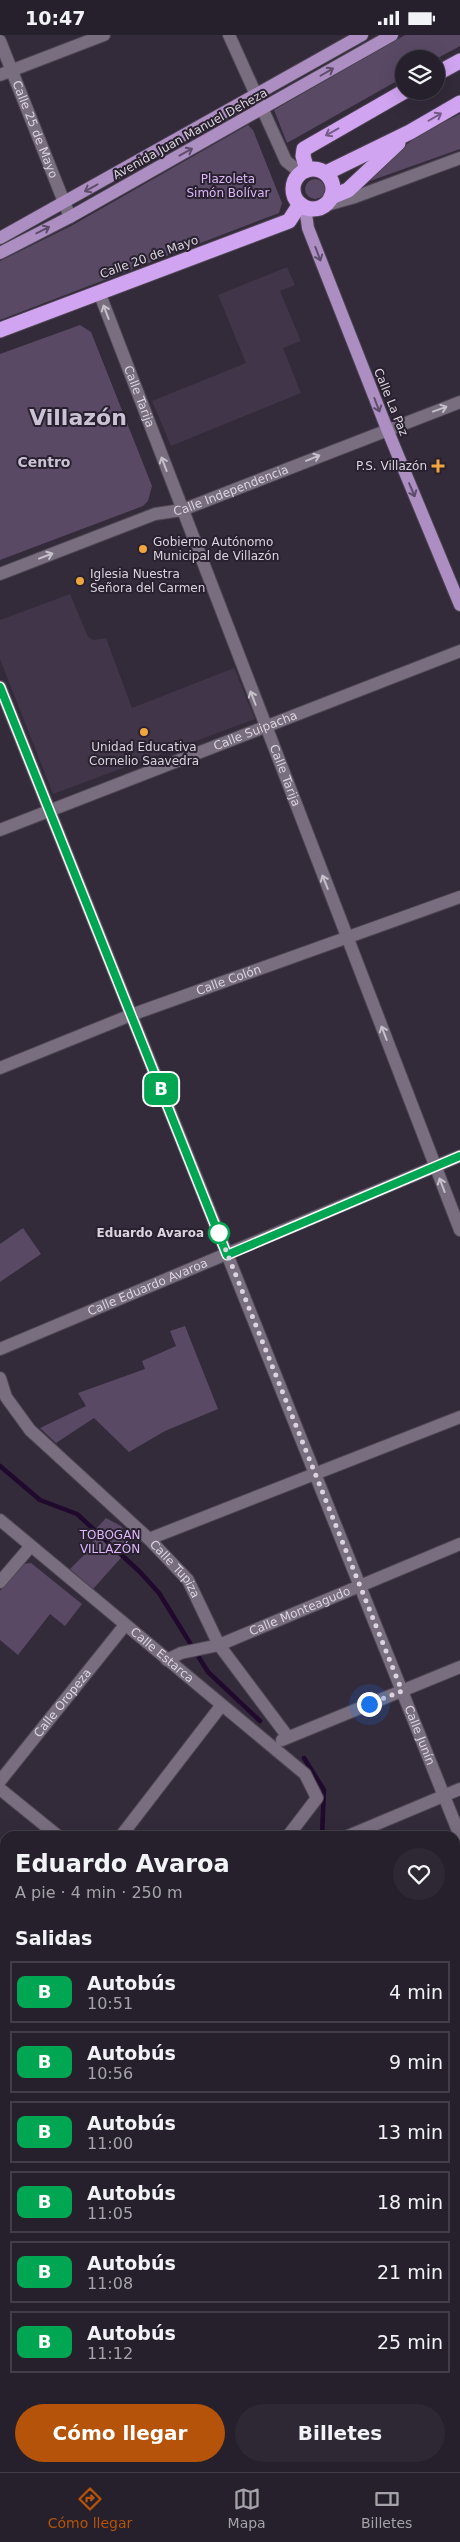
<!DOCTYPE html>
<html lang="es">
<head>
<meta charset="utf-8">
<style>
  body { margin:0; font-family:"DejaVu Sans",sans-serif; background:#2e2834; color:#f1f3f6; height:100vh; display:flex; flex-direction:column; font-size:19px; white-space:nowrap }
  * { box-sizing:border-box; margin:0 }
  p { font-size:16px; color:#a4a3a9 }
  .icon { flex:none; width:28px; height:28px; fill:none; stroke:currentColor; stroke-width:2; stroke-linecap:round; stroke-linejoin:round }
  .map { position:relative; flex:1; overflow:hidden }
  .drawer { position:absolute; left:0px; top:1796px; width:460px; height:641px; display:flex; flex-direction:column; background:#26202c; border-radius:15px 15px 0 0; box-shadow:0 5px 20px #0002,0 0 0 1px #423e48 }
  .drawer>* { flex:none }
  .badge { padding:0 10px; border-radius:8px; font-size:18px; line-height:32px }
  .controls { position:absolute; left:395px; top:15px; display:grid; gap:10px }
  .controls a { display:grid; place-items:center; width:50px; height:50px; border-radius:50%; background:#26202c; box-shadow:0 5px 20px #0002,0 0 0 1px #423e48; font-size:25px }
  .you { position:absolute; width:25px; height:25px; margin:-12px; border:4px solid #fff; border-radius:50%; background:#1a73e8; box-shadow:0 0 0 8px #1a73e833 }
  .map>.badge { position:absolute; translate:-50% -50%; box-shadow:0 0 0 2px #fff }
  h2 { padding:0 15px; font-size:19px; line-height:45px }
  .round { display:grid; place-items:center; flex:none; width:52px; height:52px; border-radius:26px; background:#2e2834 }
  .summary { display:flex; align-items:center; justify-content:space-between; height:85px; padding:0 15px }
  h1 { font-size:24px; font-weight:600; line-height:38px }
  .cta { display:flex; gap:10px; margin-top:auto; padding:10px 15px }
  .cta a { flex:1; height:58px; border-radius:30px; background:#b45309; color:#fff; font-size:20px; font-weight:600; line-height:58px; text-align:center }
  .cta a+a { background:#2e2834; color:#f1f3f6 }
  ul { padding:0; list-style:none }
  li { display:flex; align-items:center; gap:15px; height:62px; margin:0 10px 8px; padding:0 5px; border:2px solid #423e48; border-radius:0px }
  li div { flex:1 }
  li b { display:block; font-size:19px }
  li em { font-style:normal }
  li .badge { min-width:55px; font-weight:700; text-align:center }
  .status { display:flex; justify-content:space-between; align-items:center; height:35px; padding:0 25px; background:#26202c; direction:ltr }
  .status svg { height:14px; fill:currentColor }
  .tabs { display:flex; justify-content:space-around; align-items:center; height:70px; border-top:1px solid #423e48; background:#26202c; font-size:14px; color:#a4a3a9 }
  .tabs a { display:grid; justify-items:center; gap:2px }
  .tabs .active { color:#b45309 }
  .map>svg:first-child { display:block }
  .built { fill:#403549 }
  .green { fill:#594965 }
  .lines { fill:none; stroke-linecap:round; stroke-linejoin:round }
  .stream { stroke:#1f092c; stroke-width:4.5 }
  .minor-casing { stroke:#4d4552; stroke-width:14 }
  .major-casing { stroke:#4d4552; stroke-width:14 }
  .highway-casing { stroke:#4d4552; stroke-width:17 }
  .minor { stroke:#786e7f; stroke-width:12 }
  .major { stroke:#ad8ec3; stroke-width:12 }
  .highway { stroke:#d1a4f1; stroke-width:15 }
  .oneway { stroke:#5e4d6a }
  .oneway2 { stroke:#755c86 }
  .oneway3 { stroke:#c6c0cb }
  .line-casing { stroke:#fff; stroke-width:11 }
  .line { stroke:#00a651; stroke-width:8 }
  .walk { stroke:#dad4de; stroke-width:5; stroke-dasharray:0 9 }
  .poi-dot { fill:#f0a63f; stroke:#29212f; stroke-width:2 }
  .stop-dot { fill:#fff; stroke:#00a651; stroke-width:2.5 }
  .labels { text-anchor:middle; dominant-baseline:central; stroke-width:4; stroke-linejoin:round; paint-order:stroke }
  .street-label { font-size:12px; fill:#dad4de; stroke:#29212f }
  .park-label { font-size:12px; fill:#ddb7f9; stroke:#29212f }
  .poi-label { font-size:12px; fill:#dad4de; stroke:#29212f; text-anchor:start }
  .stop-label { font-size:12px; font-weight:bold; fill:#dad4de; stroke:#29212f; text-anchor:end }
  .neighbourhood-label { font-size:14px; font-weight:bold; fill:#ccc2d5; stroke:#29212f }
  .town-label { font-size:22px; font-weight:bold; fill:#ccc2d5; stroke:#29212f }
</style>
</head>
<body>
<div class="status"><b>10:47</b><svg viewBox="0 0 49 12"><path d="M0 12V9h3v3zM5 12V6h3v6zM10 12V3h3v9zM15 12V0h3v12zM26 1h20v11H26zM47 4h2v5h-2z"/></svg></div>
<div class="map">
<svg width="460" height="2437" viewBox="0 0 460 2437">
  <rect width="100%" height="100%" fill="#332a3a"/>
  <g class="built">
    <polygon points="287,232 295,250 280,256 301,306 283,313 301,358 171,411 152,366 246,328 218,260"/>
    <polygon points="70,559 88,602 94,605 106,603 132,673 234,633 255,684 53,759 0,624 0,585"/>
  </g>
  <g class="green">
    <polygon points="405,0 460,0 460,11 436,24 404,24 404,42 287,108 274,75"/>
    <polygon points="460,79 460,114 370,146 368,140 420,99"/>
    <polygon points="248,90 253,95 282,168 279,178 0,285 0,226 71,191"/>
    <circle cx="315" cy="154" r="10"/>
    <polygon points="80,290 91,297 152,451 148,466 143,471 0,525 0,319"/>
    <polygon points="23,1193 41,1219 0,1247 0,1209"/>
    <polygon points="185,1291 218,1374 165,1396 129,1417 94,1383 56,1408 40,1393 86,1371 78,1358 145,1334 142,1326 176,1311 170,1296"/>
    <polygon points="106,1483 121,1491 129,1503 128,1515 93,1554 70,1534 93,1511 92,1498"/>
    <polygon points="31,1528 82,1569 65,1591 50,1579 18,1620 0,1605 0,1556 21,1529"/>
  </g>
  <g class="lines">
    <g class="stream">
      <polyline points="0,1431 40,1465 77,1479 140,1537 159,1558 208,1637 260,1686"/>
      <polyline points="304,1723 324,1755 322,1801"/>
    </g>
    <defs>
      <g id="minor">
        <polyline points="229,0 286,126 301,138"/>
        <path id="s1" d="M0 6 70 182"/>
        <polyline points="0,40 104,0"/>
        <polyline points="323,171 355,162 460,123"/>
        <path id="s2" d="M99 257 460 1195"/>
        <path id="s3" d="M0 539 155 479 182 475 460 367"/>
        <path id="s4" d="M0 652 460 1801"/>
        <path id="s5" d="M0 795 460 616"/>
        <path id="s6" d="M0 1033 131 980 460 862"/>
        <path id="s7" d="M0 1314 460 1121"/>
        <path id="s8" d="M0 1343 6 1362 30 1395 149 1504 188 1545 219 1610 288 1702"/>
        <path id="s9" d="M0 1485 305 1739 317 1763 288 1801"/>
        <polyline points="149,1504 460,1382"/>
        <polyline points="0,1547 30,1512"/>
        <path id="s10" d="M167 1625 181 1618 219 1610 460 1509"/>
        <polyline points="282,1705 460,1632"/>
        <path id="s11" d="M0 1746 125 1590"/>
        <polyline points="0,1754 58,1801"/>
        <polyline points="121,1801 221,1671"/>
        <polyline points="348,1801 460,1754"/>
        <polyline points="455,1869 460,1867"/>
        <polyline points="0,1920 5,1924"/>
        <polyline points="455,1989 460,1987"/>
        <polyline points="0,2087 5,2091"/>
        <polyline points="455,2091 460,2104"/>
        <polyline points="0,2128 5,2122"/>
        <polyline points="455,2221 460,2219"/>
        <polyline points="455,2257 460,2255"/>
        <polyline points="0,2339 5,2332"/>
        <polyline points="0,2377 5,2381"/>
        <polyline points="455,2422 460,2435"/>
        <polyline points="69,2432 75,2437"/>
        <polyline points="188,2432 189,2437"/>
        <polyline points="326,2432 328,2437"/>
        <polyline points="107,2437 113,2432"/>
      </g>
      <g id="major">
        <polyline points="305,172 308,193 387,394 460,570"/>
        <polyline points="0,203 362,0"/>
        <polyline points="0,218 70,182 392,0"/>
      </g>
      <g id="highway">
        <polyline points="436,39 460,26"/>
        <circle cx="313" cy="154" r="20"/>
        <polyline points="307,135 303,121 304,114 405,56"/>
        <polyline points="326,138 410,97 460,68"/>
        <polyline points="331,162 348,155 398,108"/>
        <polyline points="0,295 289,186 300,169"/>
      </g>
    </defs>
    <use href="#minor" class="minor-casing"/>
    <use href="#major" class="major-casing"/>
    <use href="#highway" class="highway-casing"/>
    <use href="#minor" class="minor"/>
    <use href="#major" class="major"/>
    <use href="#highway" class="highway"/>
  </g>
  <defs><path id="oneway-shaft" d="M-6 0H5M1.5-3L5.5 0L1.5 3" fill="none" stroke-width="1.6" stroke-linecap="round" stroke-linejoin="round" transform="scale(1.25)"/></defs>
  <g class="oneway">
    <use href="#oneway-shaft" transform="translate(327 37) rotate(-30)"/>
    <use href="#oneway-shaft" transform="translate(186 117) rotate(-29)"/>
    <use href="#oneway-shaft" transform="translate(91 153) rotate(151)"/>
    <use href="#oneway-shaft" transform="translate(43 195) rotate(-27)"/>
    <use href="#oneway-shaft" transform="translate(318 219) rotate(69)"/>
    <use href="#oneway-shaft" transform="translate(377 370) rotate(69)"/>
    <use href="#oneway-shaft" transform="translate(412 455) rotate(67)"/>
  </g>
  <g class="oneway2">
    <use href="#oneway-shaft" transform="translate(435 82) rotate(-30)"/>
    <use href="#oneway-shaft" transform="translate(332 97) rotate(151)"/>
  </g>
  <g class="oneway3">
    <use href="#oneway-shaft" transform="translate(106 277) rotate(-111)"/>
    <use href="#oneway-shaft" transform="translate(440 374) rotate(-20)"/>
    <use href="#oneway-shaft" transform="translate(313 423) rotate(-22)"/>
    <use href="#oneway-shaft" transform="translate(164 429) rotate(-111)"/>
    <use href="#oneway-shaft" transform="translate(46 521) rotate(-21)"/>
    <use href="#oneway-shaft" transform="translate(253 663) rotate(-111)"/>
    <use href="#oneway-shaft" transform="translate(325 847) rotate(-112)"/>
    <use href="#oneway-shaft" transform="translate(384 998) rotate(-111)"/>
    <use href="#oneway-shaft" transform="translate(442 1150) rotate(-111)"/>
  </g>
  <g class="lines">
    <defs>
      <polyline id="line" points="0,652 227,1220 460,1121"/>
    </defs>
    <use href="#line" class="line-casing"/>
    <use href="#line" class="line"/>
    <polyline class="walk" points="219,1198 402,1656 369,1669"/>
  </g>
  <g class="poi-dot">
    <path d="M435.5 423.5h5v5h5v5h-5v5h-5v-5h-5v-5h5z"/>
    <circle cx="143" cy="514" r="5"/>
    <circle cx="80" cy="546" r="5"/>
    <circle cx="144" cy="697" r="5"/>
  </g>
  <circle class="stop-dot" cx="219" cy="1198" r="10"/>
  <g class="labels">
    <g class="street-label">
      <text stroke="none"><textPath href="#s1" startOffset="95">Calle 25 de Mayo</textPath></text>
      <text transform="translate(190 99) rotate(-29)">Avenida Juan Manuel Deheza</text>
      <text transform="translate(149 222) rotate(-20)">Calle 20 de Mayo</text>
      <text stroke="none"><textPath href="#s2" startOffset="112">Calle Tarija</textPath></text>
      <text transform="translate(391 367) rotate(68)">Calle La Paz</text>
      <text stroke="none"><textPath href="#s3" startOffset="246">Calle Independencia</textPath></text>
      <text stroke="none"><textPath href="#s5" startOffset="274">Calle Suipacha</textPath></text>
      <text stroke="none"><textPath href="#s2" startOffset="518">Calle Tarija</textPath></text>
      <text stroke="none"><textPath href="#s6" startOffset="245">Calle Colón</textPath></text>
      <text stroke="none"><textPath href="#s7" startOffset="160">Calle Eduardo Avaroa</textPath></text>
      <text stroke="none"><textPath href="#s8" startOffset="262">Calle Tupiza</textPath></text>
      <text stroke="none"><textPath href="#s10" startOffset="142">Calle Monteagudo</textPath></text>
      <text stroke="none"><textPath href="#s9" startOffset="211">Calle Estarca</textPath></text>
      <text stroke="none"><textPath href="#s11" startOffset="100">Calle Oropeza</textPath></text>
      <text stroke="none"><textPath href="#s4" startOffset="1129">Calle Junín</textPath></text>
    </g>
    <g class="park-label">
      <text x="228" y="144">Plazoleta<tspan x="228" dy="14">Simón Bolívar</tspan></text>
      <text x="110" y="1500">TOBOGAN<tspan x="110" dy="14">VILLAZÓN</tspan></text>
    </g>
    <g class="poi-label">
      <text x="427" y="431" text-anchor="end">P.S. Villazón</text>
      <text x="153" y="507">Gobierno Autónomo<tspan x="153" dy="14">Municipal de Villazón</tspan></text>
      <text x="90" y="539">Iglesia Nuestra<tspan x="90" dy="14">Señora del Carmen</tspan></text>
      <text x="144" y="712" text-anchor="middle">Unidad Educativa<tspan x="144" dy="14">Cornelio Saavedra</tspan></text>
    </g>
    <g class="stop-label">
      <text x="204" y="1198">Eduardo Avaroa</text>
    </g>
    <g class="neighbourhood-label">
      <text x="44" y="427">Centro</text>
    </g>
    <g class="town-label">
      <text x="78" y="382">Villazón</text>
    </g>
  </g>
</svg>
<div class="controls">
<a><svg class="icon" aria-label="layers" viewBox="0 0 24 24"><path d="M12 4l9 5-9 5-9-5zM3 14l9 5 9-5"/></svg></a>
</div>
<div class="you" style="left:369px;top:1669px"></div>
<b class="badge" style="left:161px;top:1054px;background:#00a651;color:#fff">B</b>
<section class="drawer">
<div class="summary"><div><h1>Eduardo Avaroa</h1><p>A pie · 4 min · 250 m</p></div><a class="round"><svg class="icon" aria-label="heart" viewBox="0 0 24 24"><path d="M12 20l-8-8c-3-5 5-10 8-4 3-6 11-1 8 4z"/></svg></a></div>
<h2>Salidas</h2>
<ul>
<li><span class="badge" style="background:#00a651;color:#fff">B</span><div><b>Autobús</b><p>10:51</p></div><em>4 min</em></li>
<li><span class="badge" style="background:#00a651;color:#fff">B</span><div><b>Autobús</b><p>10:56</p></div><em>9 min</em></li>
<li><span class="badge" style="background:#00a651;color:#fff">B</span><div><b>Autobús</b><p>11:00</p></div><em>13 min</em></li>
<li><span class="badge" style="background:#00a651;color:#fff">B</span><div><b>Autobús</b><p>11:05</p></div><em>18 min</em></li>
<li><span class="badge" style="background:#00a651;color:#fff">B</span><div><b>Autobús</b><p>11:08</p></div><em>21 min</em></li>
<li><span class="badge" style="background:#00a651;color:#fff">B</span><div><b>Autobús</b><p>11:12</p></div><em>25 min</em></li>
</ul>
<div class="cta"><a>Cómo llegar</a><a>Billetes</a></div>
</section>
</div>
<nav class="tabs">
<a class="active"><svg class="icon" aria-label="directions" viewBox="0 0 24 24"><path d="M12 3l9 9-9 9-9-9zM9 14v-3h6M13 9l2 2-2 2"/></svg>Cómo llegar</a>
<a><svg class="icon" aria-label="map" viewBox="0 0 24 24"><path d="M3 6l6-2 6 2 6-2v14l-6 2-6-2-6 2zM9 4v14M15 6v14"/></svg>Mapa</a>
<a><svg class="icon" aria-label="tickets" viewBox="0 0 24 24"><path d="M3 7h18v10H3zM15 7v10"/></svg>Billetes</a>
</nav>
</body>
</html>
